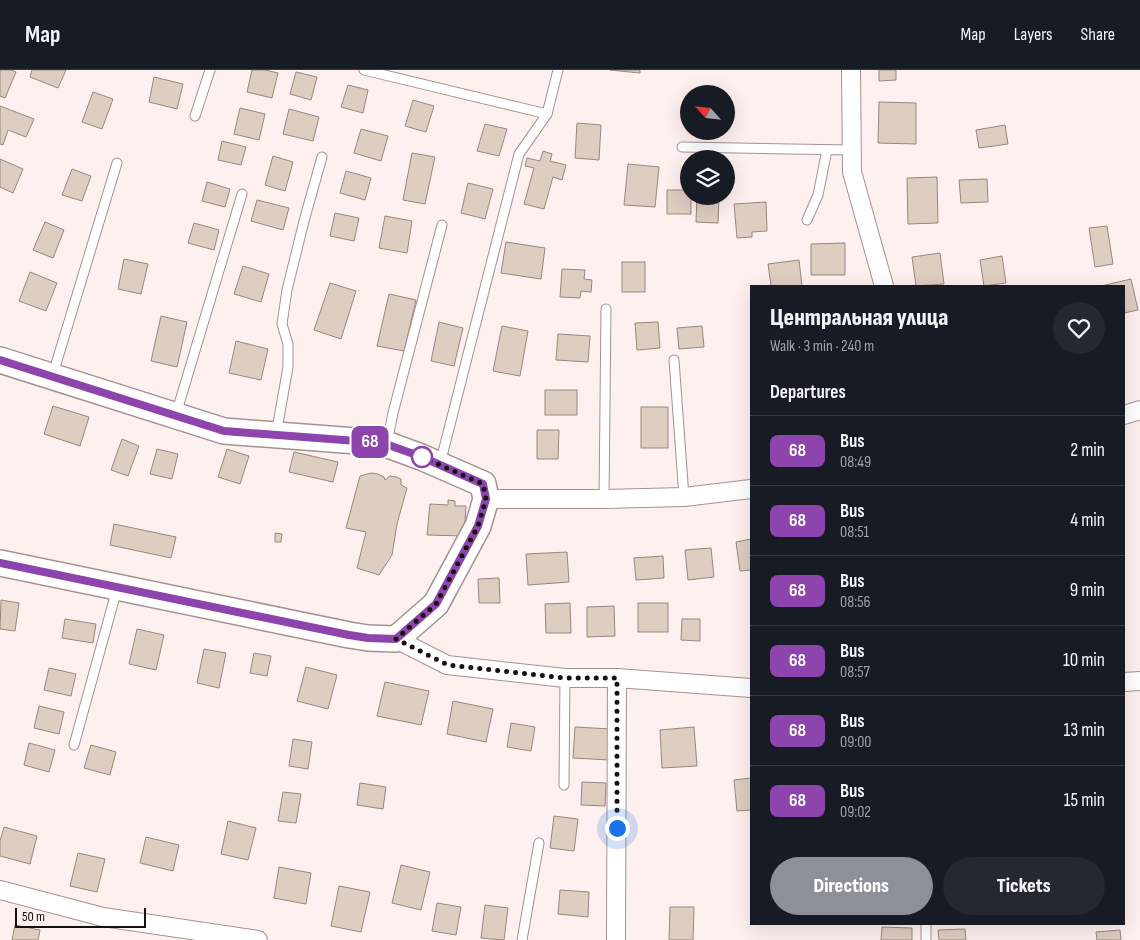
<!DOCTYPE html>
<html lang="en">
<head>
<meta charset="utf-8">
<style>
  body { margin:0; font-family:"Sofia Sans Condensed",sans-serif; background:#242831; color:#f1f3f6; height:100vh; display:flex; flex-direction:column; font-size:19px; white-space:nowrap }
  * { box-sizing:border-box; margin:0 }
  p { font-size:16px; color:#9ea1a6 }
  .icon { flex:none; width:28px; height:28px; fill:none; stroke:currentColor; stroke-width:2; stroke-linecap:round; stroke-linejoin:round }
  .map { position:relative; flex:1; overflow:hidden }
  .side { position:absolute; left:750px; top:215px; width:375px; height:640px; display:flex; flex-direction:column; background:#171b24; border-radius:0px; box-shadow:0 5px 20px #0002 }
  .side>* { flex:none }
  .badge { padding:0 10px; border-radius:8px; font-size:18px; line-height:32px }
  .needle { width:32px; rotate:297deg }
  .controls { position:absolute; left:680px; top:15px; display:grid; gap:10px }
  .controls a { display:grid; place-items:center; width:55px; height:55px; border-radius:50%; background:#171b24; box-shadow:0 5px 20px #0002; font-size:25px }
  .scale { position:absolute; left:15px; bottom:12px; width:131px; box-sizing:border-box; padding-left:5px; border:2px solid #160f0f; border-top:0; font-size:14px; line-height:18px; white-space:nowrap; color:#160f0f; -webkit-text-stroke:4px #fef0ef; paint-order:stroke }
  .you { position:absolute; width:25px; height:25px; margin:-12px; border:4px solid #fff; border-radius:50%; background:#1a73e8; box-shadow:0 0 0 8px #1a73e833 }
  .map>.badge { position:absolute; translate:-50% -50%; box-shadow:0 0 0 2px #fff }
  h2 { padding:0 20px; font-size:19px; line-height:45px }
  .round { display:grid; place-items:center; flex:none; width:52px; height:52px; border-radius:26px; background:#242831 }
  .summary { display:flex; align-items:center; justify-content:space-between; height:85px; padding:0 20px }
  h1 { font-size:24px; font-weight:800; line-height:38px }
  .cta { display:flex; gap:10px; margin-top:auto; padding:10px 20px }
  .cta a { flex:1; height:58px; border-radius:30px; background:#8c9099; color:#fff; font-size:20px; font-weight:800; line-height:58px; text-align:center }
  .cta a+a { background:#242831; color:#f1f3f6 }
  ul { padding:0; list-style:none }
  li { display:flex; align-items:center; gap:15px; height:70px; padding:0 20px; border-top:1px solid #363941 }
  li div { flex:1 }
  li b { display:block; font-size:19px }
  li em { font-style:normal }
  li .badge { min-width:55px; font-weight:700; text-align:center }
  header { display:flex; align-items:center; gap:30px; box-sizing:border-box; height:70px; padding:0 25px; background:#171b24; border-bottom:1px solid #363941 }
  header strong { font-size:24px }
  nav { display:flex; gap:28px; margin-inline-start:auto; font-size:18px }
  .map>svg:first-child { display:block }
  .building { fill:#decdc1; stroke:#98877d }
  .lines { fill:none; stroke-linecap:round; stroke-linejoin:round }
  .lane-casing { stroke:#a69190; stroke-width:11 }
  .street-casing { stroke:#a69190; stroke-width:20 }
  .secondary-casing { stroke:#a69190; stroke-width:28 }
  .lane { stroke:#fff; stroke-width:9 }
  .street { stroke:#fff; stroke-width:18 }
  .secondary { stroke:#fff; stroke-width:25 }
  .line-casing { stroke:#fff; stroke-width:11 }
  .line { stroke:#8e44ad; stroke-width:8 }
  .walk { stroke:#160f0f; stroke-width:5; stroke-dasharray:0 9 }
  .stop-dot { fill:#fff; stroke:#8e44ad; stroke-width:2.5 }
</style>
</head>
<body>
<header>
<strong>Map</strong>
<nav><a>Map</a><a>Layers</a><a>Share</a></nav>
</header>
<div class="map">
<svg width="1140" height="870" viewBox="0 0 1140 870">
  <rect width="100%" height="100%" fill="#fef0ef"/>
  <g class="building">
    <polygon points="0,0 11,0 16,2 5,28 0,26"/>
    <polygon points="32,0 66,0 58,18 30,7"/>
    <polygon points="252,0 265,0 278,3 272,28 247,22"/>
    <polygon points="610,0 640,0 640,3"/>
    <polygon points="879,0 896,0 896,10 879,11"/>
    <polygon points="296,2 317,7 311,30 290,24"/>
    <polygon points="154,7 183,14 177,39 149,32"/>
    <polygon points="348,15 368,20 363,43 341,37"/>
    <polygon points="93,22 113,29 102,59 82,52"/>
    <polygon points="413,30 434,36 426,62 405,56"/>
    <polygon points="879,32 916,33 916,74 878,73"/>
    <polygon points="0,36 34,49 26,67 8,60 3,75 0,74"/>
    <polygon points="240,38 265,44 259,70 234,64"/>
    <polygon points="289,39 319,47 313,71 283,64"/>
    <polygon points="577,53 601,55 599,90 575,88"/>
    <polygon points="485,54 507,59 499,86 477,81"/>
    <polygon points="1005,55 1008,74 979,78 976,60"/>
    <polygon points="361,59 388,66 381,91 354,83"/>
    <polygon points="222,71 246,77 241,95 218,90"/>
    <polygon points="543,81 552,84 550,91 566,95 562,110 553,107 544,139 524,134 534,98 525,96 527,88 540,91"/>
    <polygon points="412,83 435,87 425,134 403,130"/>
    <polygon points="273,86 293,92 285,121 265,115"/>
    <polygon points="0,89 23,99 13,123 0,117"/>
    <polygon points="628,94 659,97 655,137 624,135"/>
    <polygon points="72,99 91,106 82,131 62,125"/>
    <polygon points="346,101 371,108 365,130 340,123"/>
    <polygon points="937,107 938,153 908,154 907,108"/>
    <polygon points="987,109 988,132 961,133 959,110"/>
    <polygon points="207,112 230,119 225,137 202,131"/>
    <polygon points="468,113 493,119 485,149 461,143"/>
    <polygon points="667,120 689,120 689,126 691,126 691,144 667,144"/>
    <polygon points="697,126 719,126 718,153 696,152"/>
    <polygon points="257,130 289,138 283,160 251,151"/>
    <polygon points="766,132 767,161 752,162 752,167 737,168 734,134"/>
    <polygon points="335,143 359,148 354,171 330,166"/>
    <polygon points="385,146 412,151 407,183 379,178"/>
    <polygon points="45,152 64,160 53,188 33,180"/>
    <polygon points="194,153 219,160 214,180 188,173"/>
    <polygon points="1107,156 1113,194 1095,197 1089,158"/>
    <polygon points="506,172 545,178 541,209 501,203"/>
    <polygon points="845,173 845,205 811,205 811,174"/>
    <polygon points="940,183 944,214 916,216 912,187"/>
    <polygon points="1002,186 1006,213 984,216 980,190"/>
    <polygon points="124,189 148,194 141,224 118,219"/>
    <polygon points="799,190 802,216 771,216 768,194"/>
    <rect x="622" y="192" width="23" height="30"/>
    <polygon points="243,196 269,204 261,232 234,224"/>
    <polygon points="562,199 585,200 584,209 592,210 591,222 581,221 580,228 560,227"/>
    <polygon points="30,202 57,213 46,241 19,231"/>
    <polygon points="1131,209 1138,240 1124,243 1124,216 1101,216"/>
    <polygon points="330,213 356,221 341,269 314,260"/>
    <polygon points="389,224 416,230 404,281 377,276"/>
    <polygon points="161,246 187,252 177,297 151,291"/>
    <polygon points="439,252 463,258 454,296 431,291"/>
    <polygon points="658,252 660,278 637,280 635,253"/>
    <polygon points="502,256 528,261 520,306 493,301"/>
    <polygon points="702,256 704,277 679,279 677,258"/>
    <polygon points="558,264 590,266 588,292 556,290"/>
    <polygon points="236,271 268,279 261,310 229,303"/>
    <rect x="545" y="320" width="32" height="25"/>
    <polygon points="53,336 89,347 80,376 44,364"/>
    <rect x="641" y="337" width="27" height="41"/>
    <polygon points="537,360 559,360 558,389 537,389"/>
    <polygon points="122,369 139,376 128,406 111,400"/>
    <polygon points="157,379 178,384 172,409 150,404"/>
    <polygon points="227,379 249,386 240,414 218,407"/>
    <polygon points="294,382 338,392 333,412 289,402"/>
    <polygon points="371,403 378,404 384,407 385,410 390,406 396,407 401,409 401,415 407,418 397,454 392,485 379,505 357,498 366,462 346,458 360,406"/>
    <polygon points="448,430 455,431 455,436 466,436 464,466 427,465 430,434 448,435"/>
    <polygon points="114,454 176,467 171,488 110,475"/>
    <polygon points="275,463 282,464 281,472 275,472"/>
    <polygon points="751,469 751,500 740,501 736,472"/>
    <polygon points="711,478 714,507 688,510 685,480"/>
    <polygon points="567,482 569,512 528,515 526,484"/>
    <polygon points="663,486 664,508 636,510 634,488"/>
    <polygon points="499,508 500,533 479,533 478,509"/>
    <polygon points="1,530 19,533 15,561 0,559"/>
    <polygon points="570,533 571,563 546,563 545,534"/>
    <rect x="638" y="533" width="30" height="29"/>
    <polygon points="614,536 615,566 587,567 587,537"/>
    <polygon points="65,549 96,554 93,573 62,568"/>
    <polygon points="682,549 700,549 700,571 681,570"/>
    <polygon points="137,559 164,565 156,600 129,594"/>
    <polygon points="204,579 226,583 219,618 197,613"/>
    <polygon points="254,583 271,586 267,606 250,603"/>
    <polygon points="306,597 337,605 328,639 297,631"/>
    <polygon points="49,598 76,604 71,626 44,620"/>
    <polygon points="385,612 429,621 421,655 377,646"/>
    <polygon points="453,631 493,639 486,672 447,664"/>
    <polygon points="39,636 64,642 59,664 34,658"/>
    <polygon points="511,653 535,657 531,681 507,677"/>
    <polygon points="575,657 611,659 609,690 573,688"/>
    <polygon points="694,657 697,696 662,698 660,660"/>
    <polygon points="293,669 312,672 308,699 289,696"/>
    <polygon points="29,673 55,680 49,702 24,695"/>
    <polygon points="91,675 116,682 110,705 84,698"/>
    <polygon points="751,708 751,740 737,741 734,710"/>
    <polygon points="582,712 606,713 605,736 581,735"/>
    <polygon points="360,713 386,717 383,739 357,735"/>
    <polygon points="283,722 301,724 296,753 278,751"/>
    <polygon points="554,746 578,749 574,781 550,778"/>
    <polygon points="228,751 256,758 248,790 221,784"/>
    <polygon points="4,757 37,766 30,794 0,786 0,771"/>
    <polygon points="146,767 179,775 173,801 140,793"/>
    <polygon points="78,783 105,789 97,822 70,816"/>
    <polygon points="401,795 430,802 421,840 392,833"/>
    <polygon points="279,797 311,803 306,834 274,828"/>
    <polygon points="339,816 370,822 361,862 331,856"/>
    <polygon points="560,820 589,822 588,847 558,844"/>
    <polygon points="437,833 461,837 456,865 432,861"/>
    <polygon points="485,835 508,838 504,870 481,868"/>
    <polygon points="670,837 694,837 693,870 669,870"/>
    <polygon points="15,855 40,860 38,870 12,870"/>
    <polygon points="882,857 912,858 912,870 881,870"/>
    <polygon points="965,859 966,870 939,870 938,860"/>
    <polygon points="1120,860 1121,870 1097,870 1096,862"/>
  </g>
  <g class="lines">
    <defs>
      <g id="lane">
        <polyline points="364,0 547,44"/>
        <polyline points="195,46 210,0"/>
        <polyline points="682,77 851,80"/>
        <polyline points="807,150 818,125 827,80"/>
        <polyline points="674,290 684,427"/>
        <polyline points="53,304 117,93"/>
        <polyline points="176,344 242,124"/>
        <polyline points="276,365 288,297 288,274 282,254 287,220 304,151 322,87"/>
        <polyline points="387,373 393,343 442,155"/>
        <polyline points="440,394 519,84 547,44 558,0"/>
        <polyline points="604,429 606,239"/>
        <polyline points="74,675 117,519"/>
        <polyline points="564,715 565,608"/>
        <polyline points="522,870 539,773"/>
        <polyline points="926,870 926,854"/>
      </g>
      <g id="street">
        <polyline points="851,0 852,102 884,216"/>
        <polyline points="1124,345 1140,340"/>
        <polyline points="486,429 604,429 684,427 751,419"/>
        <polyline points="396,569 447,595 565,608 617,608 751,618"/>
        <polyline points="1124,612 1140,611"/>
        <polyline points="0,820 103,847 258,870"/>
        <polyline points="616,870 617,608"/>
      </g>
      <polyline id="secondary" points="0,290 224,361 383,373 421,387 483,414 486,429 478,456 436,534 396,569 368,568 349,565 0,493"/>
    </defs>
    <use href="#lane" class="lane-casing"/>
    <use href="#street" class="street-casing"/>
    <use href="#secondary" class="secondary-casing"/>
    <use href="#lane" class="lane"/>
    <use href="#street" class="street"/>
    <use href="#secondary" class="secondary"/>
  </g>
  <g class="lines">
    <defs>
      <polyline id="line" points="0,290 224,361 383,373 422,387 483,414 486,429 478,456 436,534 396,569 368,568 349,565 0,493"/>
    </defs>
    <use href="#line" class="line-casing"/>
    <use href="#line" class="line"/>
    <polyline class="walk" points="422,387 483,414 486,429 478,456 436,534 396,569 448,595 565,608 617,608 617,758"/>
  </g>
  <circle class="stop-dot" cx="422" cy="387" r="10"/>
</svg>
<div class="controls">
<a><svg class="needle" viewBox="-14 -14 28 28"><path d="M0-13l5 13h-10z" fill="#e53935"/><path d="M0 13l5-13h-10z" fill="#9ea1a6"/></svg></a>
<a><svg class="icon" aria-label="layers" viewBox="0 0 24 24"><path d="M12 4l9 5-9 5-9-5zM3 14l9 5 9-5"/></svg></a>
</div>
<div class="scale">50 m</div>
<div class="you" style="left:617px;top:758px"></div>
<b class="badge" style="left:370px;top:372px;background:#8e44ad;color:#fff">68</b>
<section class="side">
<div class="summary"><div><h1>Центральная улица</h1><p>Walk · 3 min · 240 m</p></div><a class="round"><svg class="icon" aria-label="heart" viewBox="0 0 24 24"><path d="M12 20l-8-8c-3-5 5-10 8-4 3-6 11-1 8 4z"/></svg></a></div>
<h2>Departures</h2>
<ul>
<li><span class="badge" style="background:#8e44ad;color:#fff">68</span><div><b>Bus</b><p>08:49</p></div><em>2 min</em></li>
<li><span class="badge" style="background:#8e44ad;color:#fff">68</span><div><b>Bus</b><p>08:51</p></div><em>4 min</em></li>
<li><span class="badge" style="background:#8e44ad;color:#fff">68</span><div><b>Bus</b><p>08:56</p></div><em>9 min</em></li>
<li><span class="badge" style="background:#8e44ad;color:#fff">68</span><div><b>Bus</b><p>08:57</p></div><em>10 min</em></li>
<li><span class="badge" style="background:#8e44ad;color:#fff">68</span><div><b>Bus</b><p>09:00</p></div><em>13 min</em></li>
<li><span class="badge" style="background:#8e44ad;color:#fff">68</span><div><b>Bus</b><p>09:02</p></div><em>15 min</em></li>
</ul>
<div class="cta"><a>Directions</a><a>Tickets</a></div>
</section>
</div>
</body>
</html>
